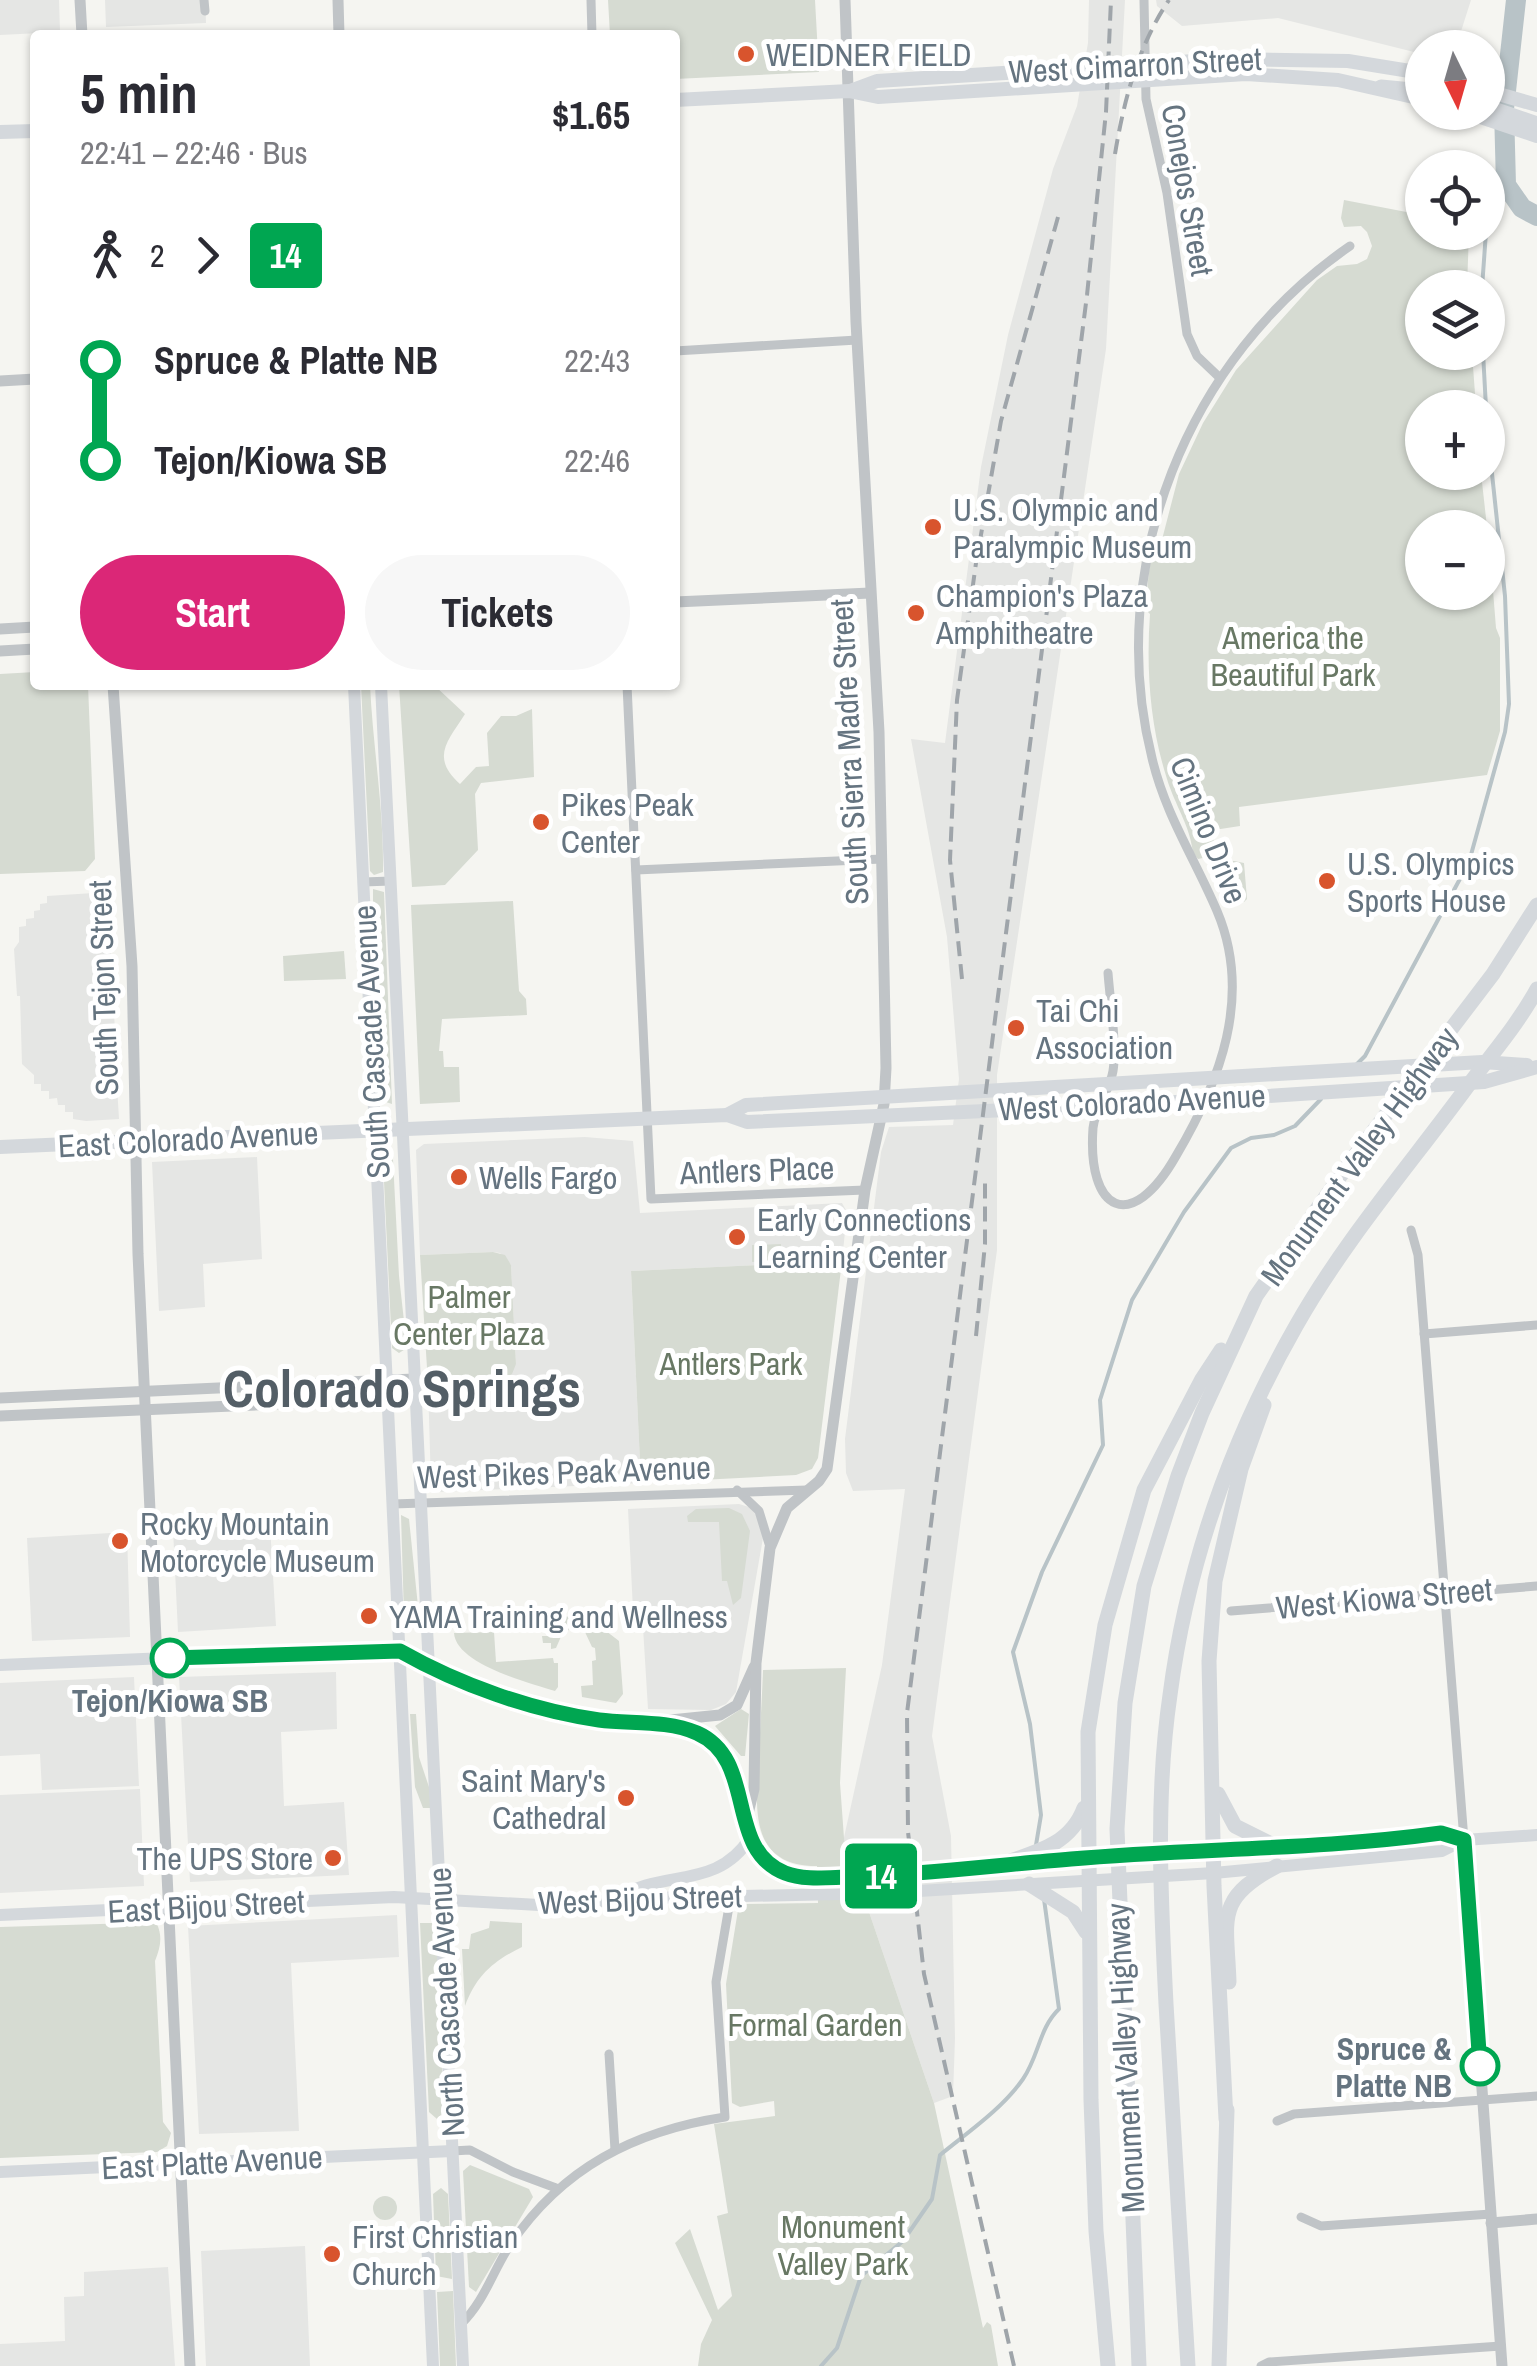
<!DOCTYPE html>
<html lang="en">
<head>
<meta charset="utf-8">
<style>
  body { margin:0; font-family:"Archivo Narrow",sans-serif; background:#f7f7f7; color:#2b2b33; height:100vh; display:flex; flex-direction:column; font-size:38px; white-space:nowrap }
  * { box-sizing:border-box; margin:0 }
  p { font-size:32px; color:#7c7c81 }
  .icon { flex:none; width:55px; height:55px; fill:none; stroke:currentColor; stroke-width:2; stroke-linecap:round; stroke-linejoin:round }
  .map { position:relative; flex:1; overflow:hidden }
  .sheet { position:absolute; left:30px; top:30px; width:650px; height:660px; display:flex; flex-direction:column; background:#fff; border-radius:10px; box-shadow:0 2px 8px #0004 }
  .sheet>* { flex:none }
  .badge { padding:0 20px; border-radius:8px; font-size:35px; line-height:65px }
  .needle { width:65px; rotate:175deg }
  .fabs { position:absolute; left:1405px; top:30px; display:grid; gap:20px }
  .fabs a { display:grid; place-items:center; width:100px; height:100px; border-radius:50%; background:#fff; box-shadow:0 2px 8px #0004; font-size:50px }
  .map>.badge { position:absolute; translate:-50% -50%; box-shadow:0 0 0 5px #fff }
  .legs { display:flex; align-items:center; gap:15px; height:110px; padding:0 50px; font-size:32px }
  .legs p { margin-inline-start:auto }
  .summary { display:flex; align-items:center; justify-content:space-between; height:170px; padding:0 50px }
  h1 { font-size:55px; font-weight:800; line-height:75px }
  .button { display:flex; gap:20px; margin-top:auto; padding:20px 50px }
  .button a { flex:1; height:115px; border-radius:60px; background:#db2777; color:#fff; font-size:40px; font-weight:800; line-height:115px; text-align:center }
  .button a+a { background:#f7f7f7; color:#2b2b33 }
  ul { padding:0 50px; list-style:none }
  li { display:flex; align-items:center; gap:35px; height:100px; font-size:38px }
  li i { display:grid; place-items:center; width:15px; height:100%; margin:0 12px; background:currentColor }
  li i::after { content:''; width:25px; height:25px; margin:-12px; border:8px solid; border-radius:50%; background:#fff }
  li p { margin-inline-start:auto }
  li:first-child i { background:linear-gradient(#0000 50%,currentColor 0) }
  li:last-child i { background:linear-gradient(currentColor 50%,#0000 0) }
  .map>svg:first-child { display:block }
  .built { fill:#e5e6e4 }
  .green { fill:#d6dbd2 }
  .lines { fill:none; stroke-linecap:round; stroke-linejoin:round }
  .stream { stroke:#b8c3c7; stroke-width:4 }
  .river { stroke:#b8c3c7; stroke-width:20 }
  .minor { stroke:#c0c4c7; stroke-width:9 }
  .tertiary { stroke:#c0c4c7; stroke-width:11 }
  .secondary { stroke:#d4d8dc; stroke-width:12 }
  .primary { stroke:#d4d8dc; stroke-width:14 }
  .motorway { stroke:#d4d8dc; stroke-width:15 }
  .rail { stroke:#9fa5aa; stroke-width:4; stroke-dasharray:15 8; stroke-linecap:butt }
  .line-1-casing { stroke:#fff; stroke-width:22 }
  .line-1 { stroke:#00a651; stroke-width:15 }
  .poi-dot { fill:#d8542d; stroke:#fff; stroke-width:4 }
  .stop-1-dot { fill:#fff; stroke:#00a651; stroke-width:5 }
  .labels { text-anchor:middle; dominant-baseline:central; stroke-width:10; stroke-linejoin:round; paint-order:stroke }
  .poi-label { font-size:32px; fill:#657480; stroke:#fff; text-anchor:start }
  .street-label { font-size:32px; fill:#657480; stroke:#fff }
  .park-label { font-size:32px; fill:#687864; stroke:#fff }
  .stop-label { font-size:32px; font-weight:bold; fill:#657480; stroke:#fff }
  .town-label { font-size:52px; font-weight:bold; fill:#535e66; stroke:#fff }
</style>
</head>
<body>
<div class="map">
<svg width="1537" height="2366" viewBox="0 0 1537 2366">
  <rect width="100%" height="100%" fill="#f5f5f1"/>
  <g class="built">
    <polygon points="0,0 59,0 60,32 0,35"/>
    <polygon points="105,0 205,0 206,23 106,27"/>
    <polygon points="1089,0 1125,0 1106,349 997,1075 997,1250 932,1736 951,1836 955,2038 953,2096 934,2103 867,1906 849,1908 843,1842 882,1665 905,1489 853,1491 846,1473 845,1439 881,1152 889,1127 953,1125 959,1079 947,937 911,739 945,743 981,467 1008,335 1053,169 1077,106 1088,43"/>
    <polygon points="1156,0 1471,0 1456,47 1422,48 1422,54 1278,18 1182,26 1157,6"/>
    <polygon points="109,892 110,922 106,930 114,938 106,948 111,953 117,1072 111,1080 117,1086 119,1119 86,1121 73,1119 73,1112 65,1112 65,1105 58,1105 57,1098 49,1099 49,1091 41,1091 41,1084 34,1084 34,1075 22,1064 20,996 17,996 14,949 19,942 19,927 26,926 26,919 34,918 34,911 40,910 40,904 47,903 47,896"/>
    <polygon points="585,1137 633,1141 640,1213 842,1203 847,1212 842,1261 631,1271 641,1483 438,1492 431,1485 428,1384 500,1380 516,1364 511,1265 500,1253 493,1252 420,1255 416,1150 424,1144"/>
    <polygon points="257,1157 262,1259 203,1264 205,1307 159,1311 152,1162"/>
    <polygon points="739,1504 749,1507 758,1517 763,1538 736,1692 726,1704 711,1710 648,1709 642,1611 633,1610 628,1509"/>
    <polygon points="270,1525 276,1626 178,1632 173,1529"/>
    <polygon points="127,1532 130,1637 32,1641 27,1538"/>
    <polygon points="336,1672 337,1729 281,1732 284,1806 344,1802 349,1875 190,1882 179,1677"/>
    <polygon points="134,1677 139,1786 42,1790 40,1754 0,1756 0,1683"/>
    <polygon points="140,1789 144,1886 0,1893 0,1795"/>
    <polygon points="397,1915 399,1957 291,1963 299,2131 199,2134 188,1926"/>
    <polygon points="305,2246 310,2366 206,2366 201,2251"/>
    <polygon points="168,2267 175,2366 0,2366 0,2344 65,2341 64,2297 84,2296 84,2272"/>
  </g>
  <g class="green">
    <polygon points="608,0 815,0 819,72 675,79 675,35 610,35"/>
    <path d="M1344 200 1422 215V232L1469 233 1467 287 1422 288V352L1472 353 1476 407 1422 408V472L1481 473 1487 527 1422 528V592H1488V528L1496 628 1500 638V731L1487 775 1239 807 1240 826 1214 830 1213 856 1198 859C1191 851 1193 848 1190 838 1187 823 1172 797 1167 779 1150 726 1146 669 1150 614L1145 609 1150 562 1158 555 1179 474 1203 423 1236 370 1317 280 1337 266 1357 264 1367 259 1372 246 1367 232 1361 226 1344 227 1341 218Z"/>
    <polygon points="35,672 35,685 88,685 95,859 85,871 0,874 0,674"/>
    <path d="M361 685H370C373 748 384 809 383 872L374 875 370 871Z"/>
    <path d="M399 685H434L465 714C448 741 430 757 460 784L476 767 489 766 487 733 501 716H516L532 709 534 777 481 783 475 794 478 850 445 885 412 887Z"/>
    <polygon points="1229,860 1244,863 1247,899 1244,902 1227,901 1216,889 1216,875"/>
    <polygon points="373,889 384,892 392,1104 386,1102 382,1016 373,966"/>
    <polygon points="513,901 519,991 526,999 527,1015 442,1019 439,1051 443,1051 444,1067 459,1067 460,1102 420,1104 411,905"/>
    <polygon points="344,951 346,979 284,981 283,956"/>
    <polygon points="388,1155 393,1160 399,1276 407,1348 399,1353 392,1348 383,1161"/>
    <polygon points="781,1244 781,1260 752,1262 752,1245"/>
    <polygon points="493,1252 505,1255 511,1265 516,1364 512,1374 500,1380 428,1384 420,1255"/>
    <polygon points="842,1261 818,1458 812,1469 796,1475 641,1483 631,1271"/>
    <polygon points="729,1508 742,1514 750,1531 741,1598 733,1605 727,1581 722,1581 719,1522 688,1522 687,1516 696,1509"/>
    <polygon points="401,1515 409,1519 419,1616 412,1621 404,1616"/>
    <polygon points="604,1615 606,1631 619,1641 623,1694 616,1703 582,1697 581,1686 593,1685 592,1661 596,1660 595,1648 592,1647 585,1632 575,1628 563,1632 556,1648 551,1649 551,1643 543,1643 542,1636 548,1636 554,1617"/>
    <path d="M494 1632 496 1662 553 1658 554 1663H558V1687L555 1691C529 1683 456 1664 454 1633Z"/>
    <path d="M846 1668 840 1783 849 1907 867 1906 934 2103 983 2328 987 2322 991 2325 998 2366H698L701 2344 712 2320 675 2243 690 2229 718 2310 732 2296 717 2216 728 2213 714 2124 775 2116 774 2101 740 2107 732 2103 726 1984 738 1910 746 1904 818 1903 817 1866C747 1866 756 1805 759 1756 760 1727 762 1699 763 1670Z"/>
    <polygon points="741,1709 749,1714 745,1756 741,1756 715,1726"/>
    <polygon points="410,1714 416,1714 419,1757 429,1787 431,1808 423,1808 415,1787"/>
    <path d="M145 1918 157 1924C163 1938 160 1948 155 1961L163 2122 171 2133 167 2146 157 2152 0 2158V1927L133 1923Z"/>
    <path d="M490 1921 522 1923V1947C493 1961 476 1976 465 2006L462 1949H469L471 1934 489 1928Z"/>
    <polygon points="420,1923 436,1923 444,2112 437,2119 429,2112"/>
    <polygon points="470,2165 529,2189 533,2197 476,2292 469,2287 463,2171"/>
    <polygon points="441,2188 448,2194 452,2279 436,2276 433,2194"/>
    <circle cx="385" cy="2208" r="12"/>
    <polygon points="453,2291 456,2366 440,2366 437,2292"/>
  </g>
  <g class="lines">
    <g class="stream">
      <polyline points="1488,219 1506,185"/>
      <polyline points="1482,288 1486,232"/>
      <polyline points="1483,352 1486,408"/>
      <polyline points="1357,1064 1365,1056 1469,862 1505,732 1509,704 1505,596 1488,436"/>
      <polyline points="1036,1845 1041,1815 1030,1724 1013,1652 1042,1572 1103,1445 1100,1400 1132,1300 1184,1212 1231,1148 1251,1138 1274,1135 1295,1126 1321,1099"/>
      <path d="M821 2366 837 2348 861 2276 903 2241 932 2199 940 2155C968 2132 1002 2109 1023 2079 1039 2056 1039 2028 1059 2009L1044 1899"/>
    </g>
    <polyline class="river" points="1516,0 1504,109 1506,185 1522,208 1537,216"/>
    <g class="minor">
      <polyline points="204,0 205,11"/>
      <polyline points="591,0 592,35"/>
      <polyline points="1144,0 1146,99 1167,193 1187,334 1197,356 1219,377"/>
      <polyline points="675,351 857,340"/>
      <polyline points="627,685 651,1199 865,1190"/>
      <polyline points="636,870 882,859"/>
      <polyline points="363,882 391,881"/>
      <path d="M1108 973C1110 1000 1117 1046 1113 1071 1110 1090 1095 1108 1093 1128 1087 1212 1131 1235 1176 1156 1220 1082 1253 996 1217 911 1195 859 1165 814 1152 758 1104 566 1187 358 1350 246"/>
      <polyline points="1411,1230 1418,1255 1464,1840"/>
      <polyline points="1424,1334 1537,1325"/>
      <polyline points="737,1490 759,1511 770,1547"/>
      <polyline points="393,1504 807,1490"/>
      <polyline points="1231,1611 1537,1586"/>
      <polyline points="609,2054 615,2150"/>
      <polyline points="1277,2121 1294,2114 1537,2096"/>
      <polyline points="452,2151 470,2150 513,2172 556,2188"/>
      <polyline points="1301,2217 1321,2226 1491,2214"/>
      <path d="M461 2324C484 2302 493 2271 510 2245 562 2168 634 2131 725 2117L716 1982 731 1895"/>
      <polyline points="1261,2366 1269,2362 1501,2346"/>
    </g>
    <g class="tertiary">
      <polyline points="80,0 82,35"/>
      <polyline points="338,0 339,35"/>
      <polyline points="0,381 35,379"/>
      <polyline points="675,602 870,593"/>
      <polyline points="0,629 35,627"/>
      <polyline points="0,651 35,649"/>
      <polyline points="113,685 132,966 138,1254 190,2366"/>
      <polyline points="0,1398 414,1379"/>
      <polyline points="0,1416 415,1398"/>
      <polyline points="651,1722 720,1715 737,1705 754,1667"/>
      <polyline points="746,1822 754,1789 756,1663 770,1548 787,1508 819,1481 827,1469 865,1190 884,1104 886,1068 879,732 856,322 845,0"/>
      <polyline points="1464,1840 1502,2366"/>
      <polyline points="1491,2223 1537,2219"/>
    </g>
    <g class="secondary">
      <polyline points="354,685 433,2366"/>
      <polyline points="381,685 463,2366"/>
      <polyline points="0,1665 383,1649 400,1651 430,1668 543,1709 697,1733 719,1749 732,1770 750,1838 756,1849 764,1860 789,1875 887,1875 1441,1833 1464,1840"/>
      <path d="M617 1899C662 1868 716 1891 750 1838"/>
      <polyline points="0,1915 394,1897 539,1905 653,1898 886,1893 1214,1873 1442,1851 1464,1840 1537,1835"/>
      <polyline points="0,2172 452,2151"/>
    </g>
    <g class="primary">
      <polyline points="850,91 877,81 1226,59 1348,61 1422,73"/>
      <polyline points="1488,91 1537,105"/>
      <polyline points="675,100 849,91 878,97 1246,74 1338,80 1422,99"/>
      <polyline points="1466,112 1537,136"/>
      <polyline points="0,132 35,131"/>
      <polyline points="727,1115 746,1105 1482,1062 1527,1065"/>
      <polyline points="0,1147 727,1115 747,1122 1160,1103 1484,1082 1537,1067"/>
    </g>
    <g class="motorway">
      <polyline points="1381,87 1422,91"/>
      <polyline points="1488,107 1537,124"/>
      <polyline points="1218,1794 1235,1826 1275,1846"/>
      <path d="M998 1865C1033 1853 1070 1846 1084 1808"/>
      <polyline points="1029,1884 1073,1912 1086,1932"/>
      <path d="M1229 1982C1227 1919 1214 1899 1277 1866"/>
      <polyline points="1226,2119 1214,1886 1209,1661 1215,1581 1241,1469 1264,1405"/>
      <polyline points="1108,2366 1096,2231 1091,2100 1088,1732 1105,1625 1144,1490 1202,1379 1221,1350"/>
      <polyline points="1139,2366 1117,1829 1125,1703 1144,1586 1178,1476 1202,1413 1256,1296 1353,1158 1493,974 1537,905"/>
      <path d="M1188 2366C1181 2245 1173 2125 1166 2004 1161 1902 1155 1797 1170 1695 1187 1565 1231 1440 1296 1326 1344 1241 1409 1166 1467 1087 1491 1055 1518 1024 1537 989"/>
      <polyline points="1219,2366 1227,2110"/>
    </g>
    <g class="rail">
      <path d="M1115 154C1124 100 1138 46 1169 0"/>
      <polyline points="962,979 950,860 957,700 976,563 1001,421 1060,210"/>
      <polyline points="976,1336 985,1244 985,1181"/>
      <polyline points="1014,2366 924,1974 908,1832 907,1713 1087,295 1106,112 1111,0"/>
    </g>
  </g>
  <g class="lines">
    <defs>
      <path id="line-1" d="M170 1658 400 1651C460 1685 531 1710 599 1720 631 1724 667 1720 697 1733 758 1760 724 1849 785 1873 805 1881 831 1877 852 1877 925 1874 998 1865 1071 1859 1194 1848 1319 1850 1441 1833L1464 1840 1480 2066"/>
    </defs>
    <use href="#line-1" class="line-1-casing"/>
    <use href="#line-1" class="line-1"/>
  </g>
  <g class="poi-dot">
    <circle cx="746" cy="54" r="10"/>
    <circle cx="933" cy="527" r="10"/>
    <circle cx="916" cy="613" r="10"/>
    <circle cx="541" cy="822" r="10"/>
    <circle cx="1327" cy="881" r="10"/>
    <circle cx="1016" cy="1028" r="10"/>
    <circle cx="459" cy="1177" r="10"/>
    <circle cx="737" cy="1237" r="10"/>
    <circle cx="120" cy="1541" r="10"/>
    <circle cx="369" cy="1616" r="10"/>
    <circle cx="626" cy="1798" r="10"/>
    <circle cx="333" cy="1858" r="10"/>
    <circle cx="332" cy="2254" r="10"/>
  </g>
  <g class="stop-1-dot">
    <circle cx="170" cy="1658" r="18"/>
    <circle cx="1480" cy="2066" r="18"/>
  </g>
  <g class="labels">
    <g class="poi-label">
      <text x="766" y="54">WEIDNER FIELD</text>
      <text x="953" y="509">U.S. Olympic and<tspan x="953" dy="37">Paralympic Museum</tspan></text>
      <text x="936" y="595">Champion's Plaza<tspan x="936" dy="37">Amphitheatre</tspan></text>
      <text x="561" y="804">Pikes Peak<tspan x="561" dy="37">Center</tspan></text>
      <text x="1347" y="863">U.S. Olympics<tspan x="1347" dy="37">Sports House</tspan></text>
      <text x="1036" y="1010">Tai Chi<tspan x="1036" dy="37">Association</tspan></text>
      <text x="479" y="1177">Wells Fargo</text>
      <text x="757" y="1219">Early Connections<tspan x="757" dy="37">Learning Center</tspan></text>
      <text x="140" y="1523">Rocky Mountain<tspan x="140" dy="37">Motorcycle Museum</tspan></text>
      <text x="389" y="1616">YAMA Training and Wellness</text>
      <text x="606" y="1780" text-anchor="end">Saint Mary's<tspan x="606" dy="37">Cathedral</tspan></text>
      <text x="313" y="1858" text-anchor="end">The UPS Store</text>
      <text x="352" y="2236">First Christian<tspan x="352" dy="37">Church</tspan></text>
    </g>
    <g class="street-label">
      <text transform="translate(1135 65) rotate(-3)">West Cimarron Street</text>
      <text transform="translate(1188 190) rotate(80)">Conejos Street</text>
      <text transform="translate(849 752) rotate(-93)">South Sierra Madre Street</text>
      <text transform="translate(1209 830) rotate(68)">Cimino Drive</text>
      <text transform="translate(103 988) rotate(-92)">South Tejon Street</text>
      <text transform="translate(371 1042) rotate(-93)">South Cascade Avenue</text>
      <text transform="translate(1132 1102) rotate(-3)">West Colorado Avenue</text>
      <text transform="translate(188 1139) rotate(-3)">East Colorado Avenue</text>
      <text transform="translate(1359 1156) rotate(-54)">Monument Valley Highway</text>
      <text transform="translate(757 1170) rotate(-2)">Antlers Place</text>
      <text transform="translate(564 1472) rotate(-2)">West Pikes Peak Avenue</text>
      <text transform="translate(1384 1598) rotate(-5)">West Kiowa Street</text>
      <text transform="translate(640 1899) rotate(-2)">West Bijou Street</text>
      <text transform="translate(206 1906) rotate(-3)">East Bijou Street</text>
      <text transform="translate(446 2002) rotate(-93)">North Cascade Avenue</text>
      <text transform="translate(1125 2058) rotate(-93)">Monument Valley Highway</text>
      <text transform="translate(212 2162) rotate(-3)">East Platte Avenue</text>
    </g>
    <g class="park-label">
      <text x="1293" y="637">America the<tspan x="1293" dy="37">Beautiful Park</tspan></text>
      <text x="469" y="1296">Palmer<tspan x="469" dy="37">Center Plaza</tspan></text>
      <text x="731" y="1363">Antlers Park</text>
      <text x="815" y="2024">Formal Garden</text>
      <text x="843" y="2226">Monument<tspan x="843" dy="37">Valley Park</tspan></text>
    </g>
    <g class="stop-label">
      <text x="170" y="1700">Tejon/Kiowa SB</text>
      <text x="1452" y="2048" text-anchor="end">Spruce &amp;<tspan x="1452" dy="37">Platte NB</tspan></text>
    </g>
    <g class="town-label">
      <text x="402" y="1388">Colorado Springs</text>
    </g>
  </g>
</svg>
<div class="fabs">
<a><svg class="needle" viewBox="-14 -14 28 28"><path d="M0-13l5 13h-10z" fill="#e53935"/><path d="M0 13l5-13h-10z" fill="#7c7c81"/></svg></a>
<a><svg class="icon" aria-label="locate" viewBox="0 0 24 24"><circle cx="12" cy="12" r="6"/><path d="M12 2v4M12 18v4M2 12h4M18 12h4"/></svg></a>
<a><svg class="icon" aria-label="layers" viewBox="0 0 24 24"><path d="M12 4l9 5-9 5-9-5zM3 14l9 5 9-5"/></svg></a>
<a>+</a>
<a>−</a>
</div>
<b class="badge" style="left:881px;top:1876px;background:#00a651;color:#fff">14</b>
<section class="sheet">
<div class="summary"><div><h1>5 min</h1><p>22:41 – 22:46 · Bus</p></div><b>$1.65</b></div>
<div class="legs"><svg class="icon" aria-label="walk" viewBox="0 0 24 24"><circle cx="13" cy="4" r="2"/><path d="M13 8l-2 6 4 7M11 14l-3 7M7 12l3-4h3l4 4"/></svg>2<svg class="icon" aria-label="forward" viewBox="0 0 24 24"><path d="M9 5l7 7-7 7"/></svg><b class="badge" style="background:#00a651;color:#fff">14</b></div>
<ul>
<li><i style="color:#00a651"></i><b>Spruce &amp; Platte NB</b><p>22:43</p></li>
<li><i style="color:#00a651"></i><b>Tejon/Kiowa SB</b><p>22:46</p></li>
</ul>
<div class="button"><a>Start</a><a>Tickets</a></div>
</section>
</div>
</body>
</html>
